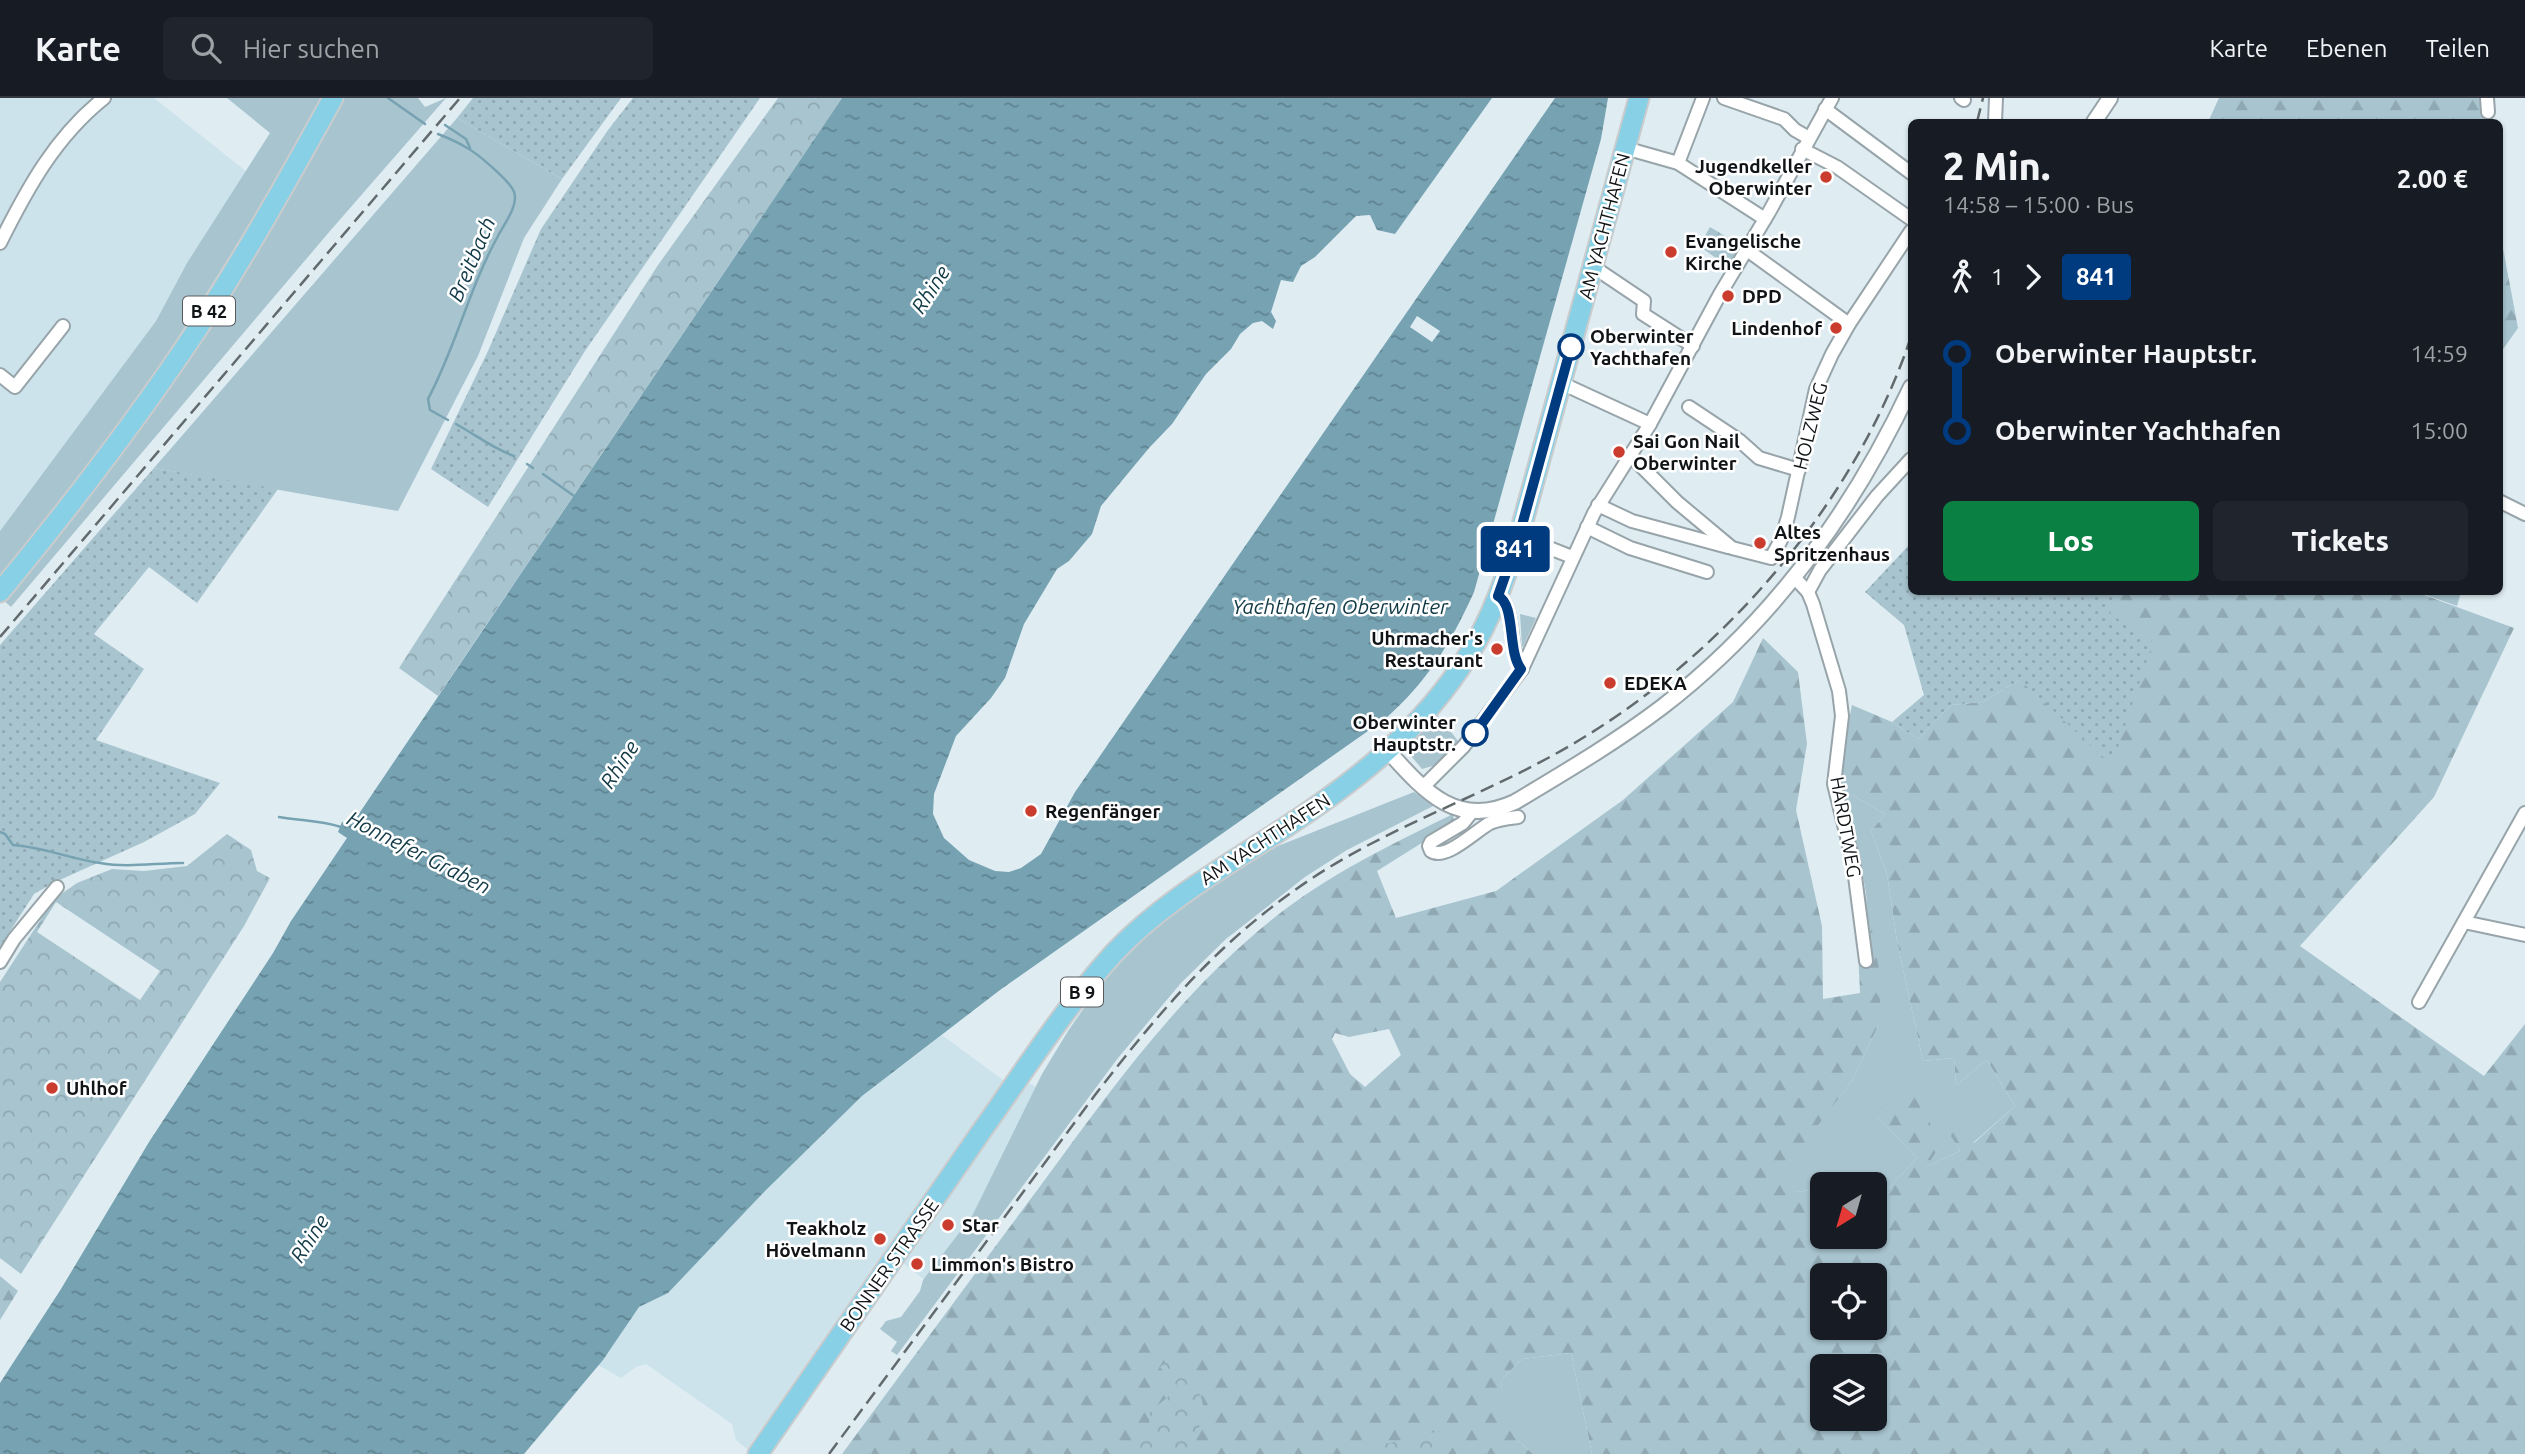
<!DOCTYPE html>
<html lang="de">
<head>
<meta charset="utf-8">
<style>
  body { margin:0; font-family:Ubuntu,sans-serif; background:#20242c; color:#f1f3f6; height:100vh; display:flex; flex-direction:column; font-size:26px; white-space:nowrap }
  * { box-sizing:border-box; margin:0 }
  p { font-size:23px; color:#9ea1a6 }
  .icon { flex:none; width:38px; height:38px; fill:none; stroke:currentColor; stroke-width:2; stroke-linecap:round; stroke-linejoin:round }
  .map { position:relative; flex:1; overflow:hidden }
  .sheet { position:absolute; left:1908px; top:21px; width:595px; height:476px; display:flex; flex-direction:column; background:#171b24; border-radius:10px; box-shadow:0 2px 5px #0004 }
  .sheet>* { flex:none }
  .badge { padding:0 14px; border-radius:5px; font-size:24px; line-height:46px }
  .needle { width:46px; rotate:217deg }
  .fabs { position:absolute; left:1810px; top:1074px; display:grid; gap:14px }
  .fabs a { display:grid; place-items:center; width:77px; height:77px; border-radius:10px; background:#171b24; box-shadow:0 2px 5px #0004; font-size:35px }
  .map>.badge { position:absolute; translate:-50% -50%; box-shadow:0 0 0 4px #fff }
  .legs { display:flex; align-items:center; gap:10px; height:77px; padding:0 35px; font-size:23px }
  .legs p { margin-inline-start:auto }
  .overview { display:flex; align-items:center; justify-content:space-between; height:119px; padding:0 35px }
  h1 { font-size:38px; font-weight:800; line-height:52px }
  .cta { display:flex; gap:14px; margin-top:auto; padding:14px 35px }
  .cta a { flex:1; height:80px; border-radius:10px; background:#0b8043; color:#fff; font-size:28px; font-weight:800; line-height:80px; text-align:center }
  .cta a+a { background:#20242c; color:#f1f3f6 }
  ul { padding:0 35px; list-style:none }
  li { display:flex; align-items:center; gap:24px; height:77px; font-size:26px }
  li i { display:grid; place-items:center; width:10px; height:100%; margin:0 9px; background:currentColor }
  li i::after { content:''; width:18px; height:18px; margin:-9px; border:5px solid; border-radius:50%; background:#171b24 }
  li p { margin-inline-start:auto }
  li:first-child i { background:linear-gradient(#0000 50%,currentColor 0) }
  li:last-child i { background:linear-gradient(currentColor 50%,#0000 0) }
  header { display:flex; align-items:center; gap:42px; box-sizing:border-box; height:98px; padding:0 35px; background:#171b24; border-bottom:2px solid #363941 }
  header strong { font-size:33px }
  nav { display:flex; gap:38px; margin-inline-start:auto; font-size:24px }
  .search { width:490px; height:63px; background:#20242c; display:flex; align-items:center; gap:18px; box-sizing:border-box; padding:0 24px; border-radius:10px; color:#9ea1a6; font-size:26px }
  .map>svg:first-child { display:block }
  .built { fill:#cce3eb }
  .grass { fill:#a8c4cf }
  .forest { fill:url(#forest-firs); fill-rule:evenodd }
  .park { fill:url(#park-crowns); fill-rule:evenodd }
  .garden { fill:url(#garden-dots) }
  .water { fill:url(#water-ripples) }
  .pier { fill:#dfedf3 }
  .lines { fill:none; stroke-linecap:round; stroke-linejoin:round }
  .stream { stroke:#76a2b2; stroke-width:2.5 }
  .minor-casing { stroke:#97a4a9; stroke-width:16 }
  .tertiary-casing { stroke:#97a4a9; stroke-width:18 }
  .primary-casing { stroke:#cacbcc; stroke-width:23 }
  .minor { stroke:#fff; stroke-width:12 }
  .tertiary { stroke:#fff; stroke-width:14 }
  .primary { stroke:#88d0e6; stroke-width:19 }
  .rail { stroke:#626a6d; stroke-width:2.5; stroke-dasharray:14 7; stroke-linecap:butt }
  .line-1-casing { stroke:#fff; stroke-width:16 }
  .line-1 { stroke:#003b80; stroke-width:10 }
  .poi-dot { fill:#c93c2e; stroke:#fff; stroke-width:2.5 }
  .stop-1-dot { fill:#fff; stroke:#003b80; stroke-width:3.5 }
  .labels { text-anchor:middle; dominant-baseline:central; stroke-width:5; stroke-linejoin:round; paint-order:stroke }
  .shield { fill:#fff; stroke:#585a5c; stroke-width:2 }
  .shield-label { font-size:18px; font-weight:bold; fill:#101416 }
  .poi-label { font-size:19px; font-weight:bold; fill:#101416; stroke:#fff; text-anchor:start }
  .street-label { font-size:19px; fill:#101416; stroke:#fff }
  .stop-label { font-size:19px; font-weight:bold; fill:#101416; stroke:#fff; text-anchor:start }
  .water-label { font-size:21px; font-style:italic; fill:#113946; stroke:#fff }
</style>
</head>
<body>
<header>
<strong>Karte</strong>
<div class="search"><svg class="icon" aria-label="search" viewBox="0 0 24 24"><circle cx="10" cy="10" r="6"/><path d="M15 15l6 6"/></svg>Hier suchen</div>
<nav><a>Karte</a><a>Ebenen</a><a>Teilen</a></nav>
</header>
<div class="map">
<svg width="2525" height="1356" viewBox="0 0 2525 1356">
  <defs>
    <pattern id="forest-firs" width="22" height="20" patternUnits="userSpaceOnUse" patternTransform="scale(1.75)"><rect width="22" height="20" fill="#a8c4cf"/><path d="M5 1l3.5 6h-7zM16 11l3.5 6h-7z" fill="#90a8b1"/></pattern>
    <pattern id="park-crowns" width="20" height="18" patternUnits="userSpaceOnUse" patternTransform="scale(1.75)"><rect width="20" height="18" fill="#a8c4cf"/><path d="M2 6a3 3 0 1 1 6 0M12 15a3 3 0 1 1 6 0" fill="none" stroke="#90a8b1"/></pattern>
    <pattern id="garden-dots" width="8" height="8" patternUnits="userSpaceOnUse" patternTransform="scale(1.75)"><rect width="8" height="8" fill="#a8c4cf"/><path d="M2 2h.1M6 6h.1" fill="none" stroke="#90a8b1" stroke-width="1.8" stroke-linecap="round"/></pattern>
    <pattern id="water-ripples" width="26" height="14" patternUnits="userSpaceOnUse" patternTransform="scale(1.75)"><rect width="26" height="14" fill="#76a2b2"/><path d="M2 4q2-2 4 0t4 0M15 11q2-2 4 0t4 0" fill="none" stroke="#5f8390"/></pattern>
  </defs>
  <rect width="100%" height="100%" fill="#dfedf3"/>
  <g class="built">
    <polygon points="0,0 154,0 247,74 187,165 156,223 0,433"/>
    <polygon points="942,937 1003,982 747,1351 736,1342 732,1326 646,1266 636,1269 621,1280 598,1267 639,1209 668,1195 763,1095 862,998"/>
    <polygon points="1029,985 1036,989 972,1118 925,1181 922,1180 903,1165"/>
  </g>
  <g class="grass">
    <path d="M227 0H322C228 168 125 333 0 479V433L156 223 187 165 270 35Z"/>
    <polygon points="343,0 418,0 425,9 446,0 330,133 11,509 2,501 319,44"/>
    <polygon points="457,20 562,81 524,140 478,258 398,413 154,370"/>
    <polygon points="2418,494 2461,494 2457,508"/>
    <polygon points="1520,516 1536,520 1523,549 1522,548"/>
    <polygon points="1436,615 1458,643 1436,667 1422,671 1412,659 1409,650"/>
    <polygon points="1414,694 1435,707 1347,752 1305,779 1226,841 1181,885 1118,960 897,1257 891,1253 897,1244 880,1231 886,1223 901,1219 920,1193 923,1182 972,1118 1042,976 1068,933 1095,894 1122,863 1158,827 1200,795 1278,748"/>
    <polygon points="1847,694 1885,716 1871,733 1887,776 1897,843 1923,963 1954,960 1956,987 1987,962 2015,1008 1973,1045 1940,1019 1960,1053 1924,1070 1937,1053 1876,1017 1917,1060 1874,1106 1874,1087 1822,1087 1822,1090 1797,1094 1781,1074 1852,983 1879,926 1866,795"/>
    <polygon points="1571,1255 1592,1356 1533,1356 1516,1341 1499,1319 1502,1281 1522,1261"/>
  </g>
  <g class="forest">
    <polygon points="2219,0 2480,0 2484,24 2208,24"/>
    <polygon points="2499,129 2518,230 2499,257"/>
    <path d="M2118 494H2416L2514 530 2434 699 2300 848 2484 978 2525 926V1356H1592L1571 1255 1522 1261 1502 1281 1500 1319 1516 1341 1533 1356H842C908 1266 974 1177 1041 1087 1113 989 1178 897 1274 820 1328 777 1390 747 1453 716L1454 723 1452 726 1377 773 1396 820 1496 793 1623 702 1733 604 1763 540 1798 574 1807 646 1796 712 1822 828 1823 901 1860 895 1856 809 1834 717 1842 687V655L1852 607 1892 624 1918 641 1951 607 1982 604 2020 582 2108 515ZM1847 694 1885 716 1871 733 1887 776 1897 843 1923 963 1954 960 1956 987 1987 962 2015 1008 1974 1045 1938 1017 1960 1053 1926 1069 1937 1053 1923 997 1888 1000 1876 1017 1917 1060 1874 1106V1139H1822V1090L1797 1094 1782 1074 1852 983 1879 926 1881 882ZM1389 931 1401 957 1365 989 1350 976 1332 941 1335 935 1349 939ZM1822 1178H1874V1230H1822ZM1822 1269H1874V1321H1822Z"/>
    <polygon points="0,1178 18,1193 0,1222"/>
  </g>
  <g class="park">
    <polygon points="778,0 842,0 438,598 399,570 658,167"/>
    <polygon points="1710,129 1742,148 1730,170 1699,148"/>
    <path d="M227 736 251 752 257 773 270 780 244 828 21 1176 0 1160V884L54 801 77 785 112 771 144 773 187 768ZM56 804 160 873 140 902 37 834Z"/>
    <path d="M1170 1261C1211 1302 1209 1303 1190 1356H1120L1148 1341 1150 1314 1178 1290 1160 1269Z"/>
    <polygon points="1439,1333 1439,1356 1343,1356 1352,1354"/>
  </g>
  <g class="garden">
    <polygon points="473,0 621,0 562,81 457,20"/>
    <polygon points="633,0 760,0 585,253 488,409 431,371 488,253 541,131 608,32"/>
    <polygon points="154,370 278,391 197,505 149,469 94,536 144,571 96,642 220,685 195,716 144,744 53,785 34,796 0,849 0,547"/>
    <polygon points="1911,445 1911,494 2118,494 2109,515 2153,544 2112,667 2020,582 1982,604 1951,607 1918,641 1892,624 1924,597 1904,527 1865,494"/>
  </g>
  <path class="water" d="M842 0H1492L1395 136 1377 132 1370 117 1356 118 1315 159 1301 168 1293 184 1281 182 1271 214 1276 223 1273 231 1262 223 1253 225 1240 236 1231 251 1206 276 1172 326 1149 350 1101 408 1092 436 1069 463 1057 471 1024 526 1005 580 991 600 956 638 934 696 933 716 944 740 969 762 995 773 1009 774 1021 770 1041 756 1075 694 1555 0H1608L1601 41 1474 494C1451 545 1427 584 1385 621L1000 892 862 998 765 1093 668 1195 639 1209 603 1262 524 1356H0V1285L61 1191 149 1044 273 855 291 823 347 740 338 734 342 724 352 726Z"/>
  <polygon class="pier" points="1417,218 1440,233 1432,244 1410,229"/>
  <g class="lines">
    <g class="stream">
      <polyline points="388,0 425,26"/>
      <polyline points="445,27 466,41 470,50"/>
      <path d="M438 36C448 40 458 44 467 50 477 55 511 84 514 94 519 107 504 126 498 138 469 190 456 249 428 301L430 312 448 322"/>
      <path d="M456 326C476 337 492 350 514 358"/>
      <polyline points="527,366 533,370"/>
      <polyline points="543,376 577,400"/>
      <path d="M279 719C301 723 319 722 341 729"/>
      <path d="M0 734 5 736 13 747C43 749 71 761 100 765 128 770 155 765 183 765"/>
    </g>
    <defs>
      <g id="minor">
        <polyline points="1724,0 1784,21 1795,32 1809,40"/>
        <polyline points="1961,0 1964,2"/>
        <polyline points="2487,0 2488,14"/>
        <polyline points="1825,11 1911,75"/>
        <polyline points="1995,24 1996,0"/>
        <polyline points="1625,50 1678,65 1765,121"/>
        <polyline points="1802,51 1837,69 1911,121"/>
        <polyline points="1678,65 1703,0"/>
        <path d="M0 145C27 91 55 39 104 0"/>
        <polyline points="1747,152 1849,226"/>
        <polyline points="1592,168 1644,203 1643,216 1693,248"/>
        <polyline points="0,277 15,289 63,228"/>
        <polyline points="1561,285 1650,326"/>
        <polyline points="1689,309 1740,343 1759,360 1799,372"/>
        <polyline points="1632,359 1677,404 1732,450 1771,460 1781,442 1788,419 1816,291 1832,256 1849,226 1911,133"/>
        <polyline points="2499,403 2525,416"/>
        <polyline points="1598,407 1632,423 1728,449"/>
        <polyline points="1587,429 1630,450 1707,474"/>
        <polyline points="1519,438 1572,459"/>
        <polyline points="1794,479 1808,494 1813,506 1839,593 1842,618 1834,686 1853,763 1866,863"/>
        <polyline points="1808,494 1820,472 1877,398 1911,361"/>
        <path d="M1498 498C1516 507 1507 553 1522 571"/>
        <polyline points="1423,689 1464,648 1522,571 1594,415 1650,326 1720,196 1768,116 1832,0"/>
        <path d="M1471 715 1463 725 1431 744 1429 748 1431 753C1446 763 1475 733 1490 725 1498 721 1509 720 1518 719"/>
        <polyline points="2464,824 2525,837"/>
        <polyline points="0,864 14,841 57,789"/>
        <polyline points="2419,904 2525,715"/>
      </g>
      <g id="tertiary">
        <polyline points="2094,24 2110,0"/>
        <path d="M1388 653C1425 694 1457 731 1515 704 1565 674 1616 644 1662 609 1771 525 1853 413 1911 289"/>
      </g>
      <g id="primary">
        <path d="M0 494C70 409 137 322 198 230 247 155 290 78 333 0"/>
        <path d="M758 1356C833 1248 907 1139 983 1031 1025 972 1065 909 1114 855 1160 806 1219 772 1275 736 1350 688 1422 633 1469 556 1492 520 1506 478 1519 438L1639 0"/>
      </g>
    </defs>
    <use href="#minor" class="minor-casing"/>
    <use href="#tertiary" class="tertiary-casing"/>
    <use href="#primary" class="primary-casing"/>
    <use href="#minor" class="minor"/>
    <use href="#tertiary" class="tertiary"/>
    <use href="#primary" class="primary"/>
    <g class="rail">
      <polyline points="1977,24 1983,0"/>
      <polyline points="0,539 460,0"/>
      <path d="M829 1356 1095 997C1159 914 1220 842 1308 783 1383 732 1469 703 1548 660 1710 573 1852 414 1911 239"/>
    </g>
  </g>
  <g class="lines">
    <defs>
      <path id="line-1" d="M1475 635 1521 571C1507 553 1516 507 1498 498L1519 438 1571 249"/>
    </defs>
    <use href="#line-1" class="line-1-casing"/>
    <use href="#line-1" class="line-1"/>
  </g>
  <g class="poi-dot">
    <circle cx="1826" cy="79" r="7"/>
    <circle cx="1671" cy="154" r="7"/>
    <circle cx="1728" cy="198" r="7"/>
    <circle cx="1836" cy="230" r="7"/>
    <circle cx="1619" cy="354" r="7"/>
    <circle cx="1760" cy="445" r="7"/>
    <circle cx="1497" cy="551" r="7"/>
    <circle cx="1610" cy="585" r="7"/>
    <circle cx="1031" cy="713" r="7"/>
    <circle cx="52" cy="990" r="7"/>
    <circle cx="948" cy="1127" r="7"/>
    <circle cx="880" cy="1141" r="7"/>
    <circle cx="917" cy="1166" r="7"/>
  </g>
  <g class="stop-1-dot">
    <circle cx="1571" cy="249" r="12"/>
    <circle cx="1475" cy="635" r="12"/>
  </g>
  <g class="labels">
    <g class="shield">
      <rect x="183" y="198.5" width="52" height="29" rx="5"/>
      <rect x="1061" y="879.5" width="42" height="29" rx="5"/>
    </g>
    <g class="shield-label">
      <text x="209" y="213">B 42</text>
      <text x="1082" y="894">B 9</text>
    </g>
    <g class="poi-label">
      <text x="1812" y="68" text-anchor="end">Jugendkeller<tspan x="1812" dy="22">Oberwinter</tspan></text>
      <text x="1685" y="143">Evangelische<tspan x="1685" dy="22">Kirche</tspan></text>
      <text x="1742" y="198">DPD</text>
      <text x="1822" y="230" text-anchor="end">Lindenhof</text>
      <text x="1633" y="343">Sai Gon Nail<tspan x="1633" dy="22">Oberwinter</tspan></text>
      <text x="1774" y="434">Altes<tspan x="1774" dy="22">Spritzenhaus</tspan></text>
      <text x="1483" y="540" text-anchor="end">Uhrmacher's<tspan x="1483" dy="22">Restaurant</tspan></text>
      <text x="1624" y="585">EDEKA</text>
      <text x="1045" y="713">Regenfänger</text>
      <text x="66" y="990">Uhlhof</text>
      <text x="962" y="1127">Star</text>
      <text x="866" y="1130" text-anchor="end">Teakholz<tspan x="866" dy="22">Hövelmann</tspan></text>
      <text x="931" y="1166">Limmon's Bistro</text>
    </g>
    <g class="street-label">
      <text transform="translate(1604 128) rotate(-75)">AM YACHTHAFEN</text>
      <text transform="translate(1810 328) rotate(-76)">HOLZWEG</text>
      <text transform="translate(1846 729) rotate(80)">HARDTWEG</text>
      <text transform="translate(1265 741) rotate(-33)">AM YACHTHAFEN</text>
      <text transform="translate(889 1167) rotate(-55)">BONNER STRASSE</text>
    </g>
    <g class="stop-label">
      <text x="1590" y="238">Oberwinter<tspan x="1590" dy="22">Yachthafen</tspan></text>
      <text x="1456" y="624" text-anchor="end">Oberwinter<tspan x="1456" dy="22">Hauptstr.</tspan></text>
    </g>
    <g class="water-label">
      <text transform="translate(471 161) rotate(-67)">Breitbach</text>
      <text transform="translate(930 191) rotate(-57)">Rhine</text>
      <text x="1340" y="508">Yachthafen Oberwinter</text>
      <text transform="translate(619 666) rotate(-57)">Rhine</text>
      <text transform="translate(419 754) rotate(27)">Honnefer Graben</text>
      <text transform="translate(309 1140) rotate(-57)">Rhine</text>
    </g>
  </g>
</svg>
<div class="fabs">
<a><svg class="needle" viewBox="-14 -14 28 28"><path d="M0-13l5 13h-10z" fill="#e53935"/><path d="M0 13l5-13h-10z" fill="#9ea1a6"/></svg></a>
<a><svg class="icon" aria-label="locate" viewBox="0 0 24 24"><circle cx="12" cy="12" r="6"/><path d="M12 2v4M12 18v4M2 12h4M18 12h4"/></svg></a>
<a><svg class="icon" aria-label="layers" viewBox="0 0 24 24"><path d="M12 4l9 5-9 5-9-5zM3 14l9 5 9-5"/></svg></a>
</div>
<b class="badge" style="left:1515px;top:451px;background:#003b80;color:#fff">841</b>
<section class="sheet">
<div class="overview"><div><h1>2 Min.</h1><p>14:58 – 15:00 · Bus</p></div><b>2.00 €</b></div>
<div class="legs"><svg class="icon" aria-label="walk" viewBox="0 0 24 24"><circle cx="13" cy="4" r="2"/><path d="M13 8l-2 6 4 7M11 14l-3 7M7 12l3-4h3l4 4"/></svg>1<svg class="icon" aria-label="forward" viewBox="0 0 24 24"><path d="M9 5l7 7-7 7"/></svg><b class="badge" style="background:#003b80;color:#fff">841</b></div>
<ul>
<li><i style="color:#003b80"></i><b>Oberwinter Hauptstr.</b><p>14:59</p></li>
<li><i style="color:#003b80"></i><b>Oberwinter Yachthafen</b><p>15:00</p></li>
</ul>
<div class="cta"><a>Los</a><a>Tickets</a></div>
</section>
</div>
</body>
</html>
